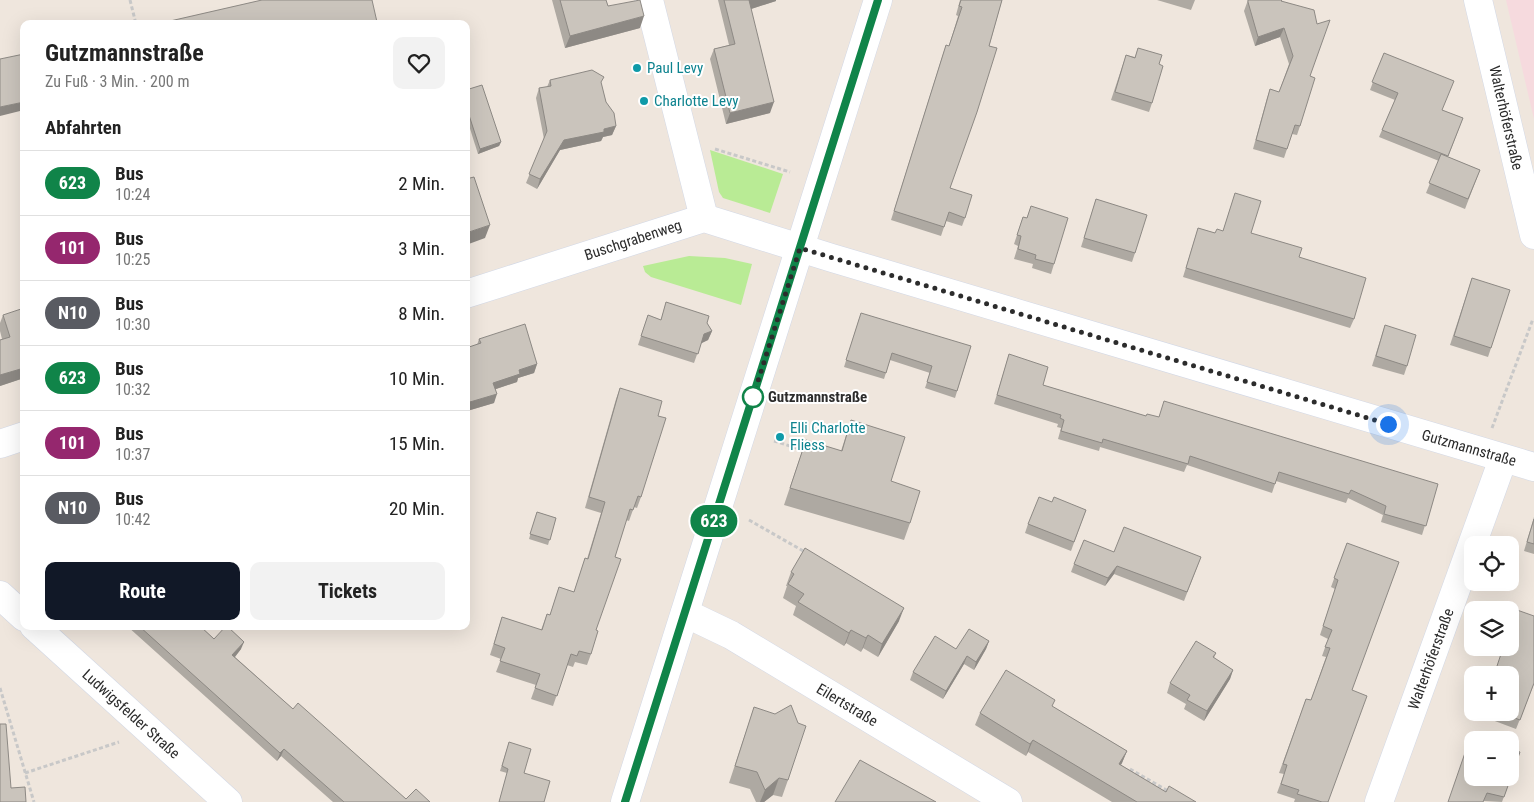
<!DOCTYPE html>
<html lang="de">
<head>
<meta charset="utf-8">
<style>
  body { margin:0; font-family:"Roboto Condensed",sans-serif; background:#f2f2f2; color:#222; height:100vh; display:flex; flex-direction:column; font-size:19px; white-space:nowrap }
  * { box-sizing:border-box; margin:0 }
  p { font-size:16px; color:#767676 }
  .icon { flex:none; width:28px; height:28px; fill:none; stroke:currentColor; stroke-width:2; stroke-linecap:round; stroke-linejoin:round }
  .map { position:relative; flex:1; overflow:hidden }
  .panel { position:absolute; left:20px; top:20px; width:450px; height:610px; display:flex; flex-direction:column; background:#fff; border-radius:10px; box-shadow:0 5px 20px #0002 }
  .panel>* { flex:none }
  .badge { padding:0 10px; border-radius:16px; font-size:18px; line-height:32px }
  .buttons { position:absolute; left:1464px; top:536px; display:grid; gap:10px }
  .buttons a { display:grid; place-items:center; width:55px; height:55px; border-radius:10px; background:#fff; box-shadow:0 5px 20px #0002; font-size:25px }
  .you { position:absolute; width:25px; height:25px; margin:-12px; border:4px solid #fff; border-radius:50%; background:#1a73e8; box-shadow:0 0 0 8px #1a73e833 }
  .map>.badge { position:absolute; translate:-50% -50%; box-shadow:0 0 0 2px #fff }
  h2 { padding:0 25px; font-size:19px; line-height:45px }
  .round { display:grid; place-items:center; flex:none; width:52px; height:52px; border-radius:10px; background:#f2f2f2 }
  .headline { display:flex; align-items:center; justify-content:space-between; height:85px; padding:0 25px }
  h1 { font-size:24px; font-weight:700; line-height:38px }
  .cta { display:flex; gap:10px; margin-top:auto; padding:10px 25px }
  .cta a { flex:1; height:58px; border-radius:10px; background:#111827; color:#fff; font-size:20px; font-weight:700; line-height:58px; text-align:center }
  .cta a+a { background:#f2f2f2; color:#222 }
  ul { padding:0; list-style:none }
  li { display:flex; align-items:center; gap:15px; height:65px; padding:0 25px; border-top:1px solid #e0e0e0 }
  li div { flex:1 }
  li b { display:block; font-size:19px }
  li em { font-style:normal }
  li .badge { min-width:55px; font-weight:700; text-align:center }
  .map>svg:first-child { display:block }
  .medical { fill:#f6dade }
  .green { fill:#b9eb95 }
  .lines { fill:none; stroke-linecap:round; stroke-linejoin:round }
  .minor-casing { stroke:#d2d8e6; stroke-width:29 }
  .tertiary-casing { stroke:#d2d8e6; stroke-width:29 }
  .secondary-casing { stroke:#d2d8e6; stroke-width:29 }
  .path { stroke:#c8c8c8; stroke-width:3; stroke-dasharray:4 2.5; stroke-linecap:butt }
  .minor { stroke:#fff; stroke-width:28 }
  .tertiary { stroke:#fff; stroke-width:28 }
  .secondary { stroke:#fff; stroke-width:28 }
  .wall { fill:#aea9a2 }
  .shaded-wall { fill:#8d8984 }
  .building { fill:#cac4bc; stroke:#8d8984 }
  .line-casing { stroke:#fff; stroke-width:11 }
  .line { stroke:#108449; stroke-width:8 }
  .walk { stroke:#2c2c2c; stroke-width:5; stroke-dasharray:0 9 }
  .culture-dot { fill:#0f9aa8; stroke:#fff; stroke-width:2 }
  .stop-dot { fill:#fff; stroke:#108449; stroke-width:2.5 }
  .labels { text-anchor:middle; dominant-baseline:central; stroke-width:4; stroke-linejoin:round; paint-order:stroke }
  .culture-label { font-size:15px; fill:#0d838f; stroke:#fff; text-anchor:start }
  .street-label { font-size:15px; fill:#2c2c2c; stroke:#fff }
  .stop-label { font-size:15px; font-weight:bold; fill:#2c2c2c; stroke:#fff; text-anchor:start }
</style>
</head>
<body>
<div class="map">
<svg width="1534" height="802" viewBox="0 0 1534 802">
  <rect width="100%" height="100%" fill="#efe6dd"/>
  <polygon class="medical" points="1506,0 1534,0 1534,119"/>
  <g class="green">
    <polygon points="710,150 783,174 770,213 723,198 719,192"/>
    <polygon points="689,256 725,258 752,264 741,305 651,277 645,272 643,266"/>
  </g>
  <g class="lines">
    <defs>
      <g id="minor">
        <polyline points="649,0 704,218"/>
        <polyline points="1478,0 1534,235"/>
        <polyline points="466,294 704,218 832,258 1534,467"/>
        <polyline points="0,444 24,436"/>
        <polyline points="685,613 731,635 1008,802"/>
        <polyline points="1379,802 1503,459"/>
      </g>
      <g id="tertiary">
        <polyline points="0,595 24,617"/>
        <polyline points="34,626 228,802"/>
      </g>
      <polyline id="secondary" points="625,802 878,0"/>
    </defs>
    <use href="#minor" class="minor-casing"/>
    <use href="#tertiary" class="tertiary-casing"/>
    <use href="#secondary" class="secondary-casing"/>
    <g class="path">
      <polyline points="130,0 136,24"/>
      <polyline points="715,149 790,172"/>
      <polyline points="1492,428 1533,319"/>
      <polyline points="774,441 806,451"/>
      <polyline points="749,520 805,552"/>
      <polyline points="0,688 34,802"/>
      <polyline points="1130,769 1170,792"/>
      <polyline points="25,773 119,742"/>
    </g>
    <use href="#minor" class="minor"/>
    <use href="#tertiary" class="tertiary"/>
    <use href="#secondary" class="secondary"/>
  </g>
  <g class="wall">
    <polygon points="552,0 606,0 608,6 640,28 565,48"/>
    <polygon points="718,0 776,0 776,1 751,9 770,113 726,124 710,59 714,49 729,45"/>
    <polygon points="960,0 1002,0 950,188 965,218 962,226 946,221 941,236 891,220 943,54 946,45 949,46 958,16 956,15"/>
    <polygon points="1157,0 1195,0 1191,10"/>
    <polygon points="1248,0 1281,1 1310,76 1300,126 1297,135 1292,134 1284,158 1253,149 1267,98 1270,89 1279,92 1289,64 1280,37 1255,46 1244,11"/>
    <polygon points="1138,48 1159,64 1152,103 1149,112 1111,100 1126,55 1135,57"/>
    <polygon points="1384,53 1442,110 1463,118 1448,157 1480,170 1465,209 1426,193 1439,161 1379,137 1395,100 1370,90"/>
    <polygon points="550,80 601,84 606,102 616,126 612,135 603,137 601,141 560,150 537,189 526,183 544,139 536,98 539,88 547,87"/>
    <polygon points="466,90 501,142 499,146 478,154 466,116"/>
    <polygon points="1235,193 1251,233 1299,257 1354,319 1350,328 1183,277 1198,228 1215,233 1223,231"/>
    <polygon points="1096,199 1135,253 1132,262 1081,247"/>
    <polygon points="1031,206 1054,264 1051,274 1032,268 1033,264 1014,259 1018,246 1014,244 1023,217 1027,218"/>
    <polygon points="1472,278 1491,348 1488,357 1450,345"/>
    <polygon points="666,302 707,323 712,331 708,340 701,343 694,363 638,345 648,315 661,320"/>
    <polygon points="3,315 24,378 0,386 0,340 2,339 0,331 0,323"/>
    <polygon points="859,319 971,346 955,398 925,388 930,373 890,360 884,379 844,367"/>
    <polygon points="1385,325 1407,366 1404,375 1372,366"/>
    <polygon points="479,339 537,364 534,373 518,378 517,382 496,389 494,403 467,411 466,348 477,345"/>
    <polygon points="1009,354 1043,385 1146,416 1159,417 1438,484 1422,535 1381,522 1383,515 1348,498 1346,503 1276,481 1272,493 1187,465 1184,472 1100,447 1099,451 1058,439 1061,428 1057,427 1058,424 994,404"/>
    <polygon points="620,388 658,416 641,497 637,508 634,507 629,521 626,520 615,557 596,630 591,654 587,665 575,662 573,667 567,665 553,706 531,699 536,685 496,672 501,659 490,655 502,617 541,630 547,614 550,615 559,587 574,592 585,558 587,559 601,513 585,508 616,399"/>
    <polygon points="851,420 891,481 910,523 904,540 784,505 806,440 841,451"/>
    <polygon points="1052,502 1086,510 1071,551 1025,533 1028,524"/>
    <polygon points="537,512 556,518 548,545 529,539"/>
    <polygon points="1534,517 1534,554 1524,551"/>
    <polygon points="1347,543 1352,690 1328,802 1294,802 1295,799 1277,793 1284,774 1279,773 1306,699 1311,700 1326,657 1322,656 1328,639 1320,635 1335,589 1331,587"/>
    <polygon points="1114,552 1201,557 1184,601 1114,574 1105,586 1071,572 1074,564"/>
    <polygon points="791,572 899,621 878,657 863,648 861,652 846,643 844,646 793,615 796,606 783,598 787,586 786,586"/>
    <polygon points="127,626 200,626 214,639 241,649 235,657 293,709 406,799 430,802 333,802 281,756 277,761"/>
    <polygon points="989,641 986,649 974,670 964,664 943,699 910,680 913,672 956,649"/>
    <polygon points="1216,653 1214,658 1233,670 1230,679 1204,721 1184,709 1186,704 1167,693 1170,683"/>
    <polygon points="1534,684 1516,729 1479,715 1480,712 1510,712"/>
    <polygon points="754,707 788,780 782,797 773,795 764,802 756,802 750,789 729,783"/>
    <polygon points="1053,707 1127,751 1121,765 1166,792 1196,802 1112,802 1028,752 1026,756 975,725 980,713"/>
    <polygon points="509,742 524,773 544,802 499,802 507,773 500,771"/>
    <polygon points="1520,752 1502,802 1484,801 1472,778"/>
  </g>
  <g class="shaded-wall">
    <polygon points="749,0 776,0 776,1 745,11"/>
    <polygon points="644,16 640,28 565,48 570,36"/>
    <polygon points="1284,28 1280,37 1255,46 1258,37"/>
    <polygon points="24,102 24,110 0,116 0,107"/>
    <polygon points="774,102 770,113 726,124 730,113"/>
    <polygon points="616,126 612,135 603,137 601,141 560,150 537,189 540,179 564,140 604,129"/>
    <polygon points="501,142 499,146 478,154 480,149"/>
    <polygon points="490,225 485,238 466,245 466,233"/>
    <polygon points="712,331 708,340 700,344 704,334"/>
    <polygon points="537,364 534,373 518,378 517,382 490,391 493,383 519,370"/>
    <polygon points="24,368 24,378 0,386 0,375"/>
    <polygon points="497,394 494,403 467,411 470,402"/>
    <polygon points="1117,566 1114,574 1105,586 1108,578"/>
    <polygon points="904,608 899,621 878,657 882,644"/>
    <polygon points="851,630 846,643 844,646 849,633"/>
    <polygon points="868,635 863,648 861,652 866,638"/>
    <polygon points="989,641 986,649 974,670 976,662"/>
    <polygon points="244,642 241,649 230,663 232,655"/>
    <polygon points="967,656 964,664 943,699 946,691"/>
    <polygon points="1233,670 1230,679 1204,721 1207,711"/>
    <polygon points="1033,740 1028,752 1026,756 1030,744"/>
    <polygon points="284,749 281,756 277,761 280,753"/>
    <polygon points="1127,751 1122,763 1114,776 1119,764"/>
    <polygon points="779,778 773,795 764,802 760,802 765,790"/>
  </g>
  <g class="building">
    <polygon points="262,0 372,0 377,22 367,24 157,24"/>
    <polygon points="560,0 606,0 608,6 640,0 644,16 570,36"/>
    <polygon points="724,0 750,0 749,0 774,102 730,113 714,49 735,44"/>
    <polygon points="961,0 1002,0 989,46 997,48 977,112 950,188 972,195 965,218 949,212 944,227 894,211 946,45 949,46 962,7 959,6"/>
    <polygon points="1248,0 1282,0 1281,1 1314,10 1317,24 1330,20 1310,76 1315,78 1300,126 1295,125 1287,149 1256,140 1270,89 1279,92 1293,56 1284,28 1258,37 1248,2"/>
    <polygon points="1138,48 1162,55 1159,64 1163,66 1152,103 1115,92 1126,55 1135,58"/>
    <polygon points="1384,53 1454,81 1442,110 1463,118 1448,156 1382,130 1398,93 1372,82"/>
    <polygon points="24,54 24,102 0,107 0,59"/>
    <polygon points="592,70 604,77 601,82 606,102 614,113 616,126 604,129 604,132 564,140 540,179 529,174 547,131 539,88 551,86 550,80"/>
    <polygon points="482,85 501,142 480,149 466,106 466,90"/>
    <polygon points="1441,154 1480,170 1468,199 1429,183"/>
    <polygon points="474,177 490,225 466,233 466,179"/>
    <polygon points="1235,193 1261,201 1251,233 1302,248 1299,257 1366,278 1354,319 1186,268 1198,228 1215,233 1217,229 1223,231"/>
    <polygon points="1096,199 1147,215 1135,253 1084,238"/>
    <polygon points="1031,206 1068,218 1054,264 1035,259 1036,255 1018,249 1021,236 1017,235 1023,217 1027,218"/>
    <polygon points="1472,278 1510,290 1491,348 1454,336"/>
    <polygon points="666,302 709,316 707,323 712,331 704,334 698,354 641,336 648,315 661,320"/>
    <polygon points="24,308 24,368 0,375 0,340 10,337 3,315"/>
    <polygon points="861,313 971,346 957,391 927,382 932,366 892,353 886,373 846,360"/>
    <polygon points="525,324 537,364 519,370 520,374 493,383 497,394 470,402 466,392 466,348 481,343 479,339"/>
    <polygon points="1385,325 1416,335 1407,366 1376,356"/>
    <polygon points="1009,354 1048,367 1043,385 1146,416 1147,414 1159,417 1164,401 1438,484 1426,526 1384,514 1386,506 1351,490 1349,494 1279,472 1275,484 1190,456 1188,464 1103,439 1102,443 1061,431 1064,420 1060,418 1061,415 997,395"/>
    <polygon points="620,388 662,401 658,416 666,418 641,497 638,496 633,510 630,509 615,557 621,559 596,630 598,631 591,654 579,651 577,656 571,654 557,696 535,688 540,674 500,661 505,648 494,644 502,617 542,630 547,614 550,615 559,587 574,592 585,558 588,559 605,502 589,497"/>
    <polygon points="851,420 905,437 891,481 920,491 910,523 790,488 806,440 842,451"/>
    <polygon points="1039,497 1052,502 1054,497 1086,510 1074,542 1028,524"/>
    <polygon points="537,512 556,518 550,540 530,534"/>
    <polygon points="1534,519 1534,544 1527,542"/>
    <polygon points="1124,527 1201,557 1187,592 1117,566 1108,578 1074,564 1084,540 1114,552"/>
    <polygon points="1347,543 1399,562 1352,690 1367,696 1328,802 1322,802 1297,794 1299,790 1281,784 1287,765 1283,764 1306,699 1311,700 1330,648 1325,647 1332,630 1323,626 1338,580 1334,578"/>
    <polygon points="805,548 904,608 882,644 868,635 866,638 851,630 849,633 798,602 804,594 788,584 794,574 791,572"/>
    <polygon points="1517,610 1534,616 1534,683 1520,720 1500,712 1510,712 1510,675 1494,675 1503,648 1510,648 1510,629"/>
    <polygon points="139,626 200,626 214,639 226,626 227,626 244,642 232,655 293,709 298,703 406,799 416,789 430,802 344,802 284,749 280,753"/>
    <polygon points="969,629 989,641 976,662 967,656 946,691 913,672 935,636 956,649"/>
    <polygon points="1196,641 1216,653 1213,657 1233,670 1207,711 1187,700 1190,695 1170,683"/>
    <polygon points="1006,670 1055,700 1052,706 1127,751 1119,764 1166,792 1169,786 1196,802 1137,802 1033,740 1030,744 980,713"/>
    <polygon points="791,705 798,723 806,726 788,780 779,778 765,790 757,772 735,766 754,707 775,714"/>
    <polygon points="0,724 6,724 11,788 25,787 26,802 0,802"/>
    <polygon points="509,742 531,749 524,773 550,781 544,802 499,802 508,769 502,766"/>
    <polygon points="1510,749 1520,752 1504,797 1487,793 1483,802 1448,802 1466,750 1472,752 1472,778 1510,778"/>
    <polygon points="860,760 936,802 835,802"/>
  </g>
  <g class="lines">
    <defs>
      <polyline id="line" points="625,802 878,0"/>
    </defs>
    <use href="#line" class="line-casing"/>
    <use href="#line" class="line"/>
    <polyline class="walk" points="753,397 800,248 1388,424"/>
  </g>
  <g class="culture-dot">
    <circle cx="637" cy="68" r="5"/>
    <circle cx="644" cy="101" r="5"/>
    <circle cx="780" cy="437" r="5"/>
  </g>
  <circle class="stop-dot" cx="753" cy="397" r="10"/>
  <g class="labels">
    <g class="culture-label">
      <text x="647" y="68">Paul Levy</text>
      <text x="654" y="101">Charlotte Levy</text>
      <text x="790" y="428">Elli Charlotte<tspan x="790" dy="17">Fliess</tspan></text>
    </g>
    <g class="street-label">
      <text transform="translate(1506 118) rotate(77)">Walterhöferstraße</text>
      <text transform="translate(633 240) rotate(-18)">Buschgrabenweg</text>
      <text transform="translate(1469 448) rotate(16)">Gutzmannstraße</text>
      <text transform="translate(1431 659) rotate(-70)">Walterhöferstraße</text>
      <text transform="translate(847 705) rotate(31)">Eilertstraße</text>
      <text transform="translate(131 714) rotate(42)">Ludwigsfelder Straße</text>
    </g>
    <g class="stop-label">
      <text x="768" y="397">Gutzmannstraße</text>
    </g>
  </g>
</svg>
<div class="buttons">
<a><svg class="icon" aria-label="locate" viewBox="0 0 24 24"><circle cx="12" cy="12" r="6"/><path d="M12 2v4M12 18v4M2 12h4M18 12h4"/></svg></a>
<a><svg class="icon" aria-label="layers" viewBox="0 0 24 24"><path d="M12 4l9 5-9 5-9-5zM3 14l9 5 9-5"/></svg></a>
<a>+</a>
<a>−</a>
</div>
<div class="you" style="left:1388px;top:424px"></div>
<b class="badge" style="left:714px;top:521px;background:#108449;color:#fff">623</b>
<section class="panel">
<div class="headline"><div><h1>Gutzmannstraße</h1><p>Zu Fuß · 3 Min. · 200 m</p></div><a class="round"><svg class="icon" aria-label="heart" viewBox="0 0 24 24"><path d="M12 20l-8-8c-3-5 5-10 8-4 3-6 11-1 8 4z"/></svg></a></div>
<h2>Abfahrten</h2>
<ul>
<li><span class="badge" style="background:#108449;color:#fff">623</span><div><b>Bus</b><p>10:24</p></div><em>2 Min.</em></li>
<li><span class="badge" style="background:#95276e;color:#fff">101</span><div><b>Bus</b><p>10:25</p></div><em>3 Min.</em></li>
<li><span class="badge" style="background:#595b62;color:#fff">N10</span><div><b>Bus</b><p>10:30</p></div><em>8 Min.</em></li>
<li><span class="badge" style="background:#108449;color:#fff">623</span><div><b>Bus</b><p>10:32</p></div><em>10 Min.</em></li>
<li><span class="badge" style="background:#95276e;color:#fff">101</span><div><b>Bus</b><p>10:37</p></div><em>15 Min.</em></li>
<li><span class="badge" style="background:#595b62;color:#fff">N10</span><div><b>Bus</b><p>10:42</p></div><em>20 Min.</em></li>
</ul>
<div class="cta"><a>Route</a><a>Tickets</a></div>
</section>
</div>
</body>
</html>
